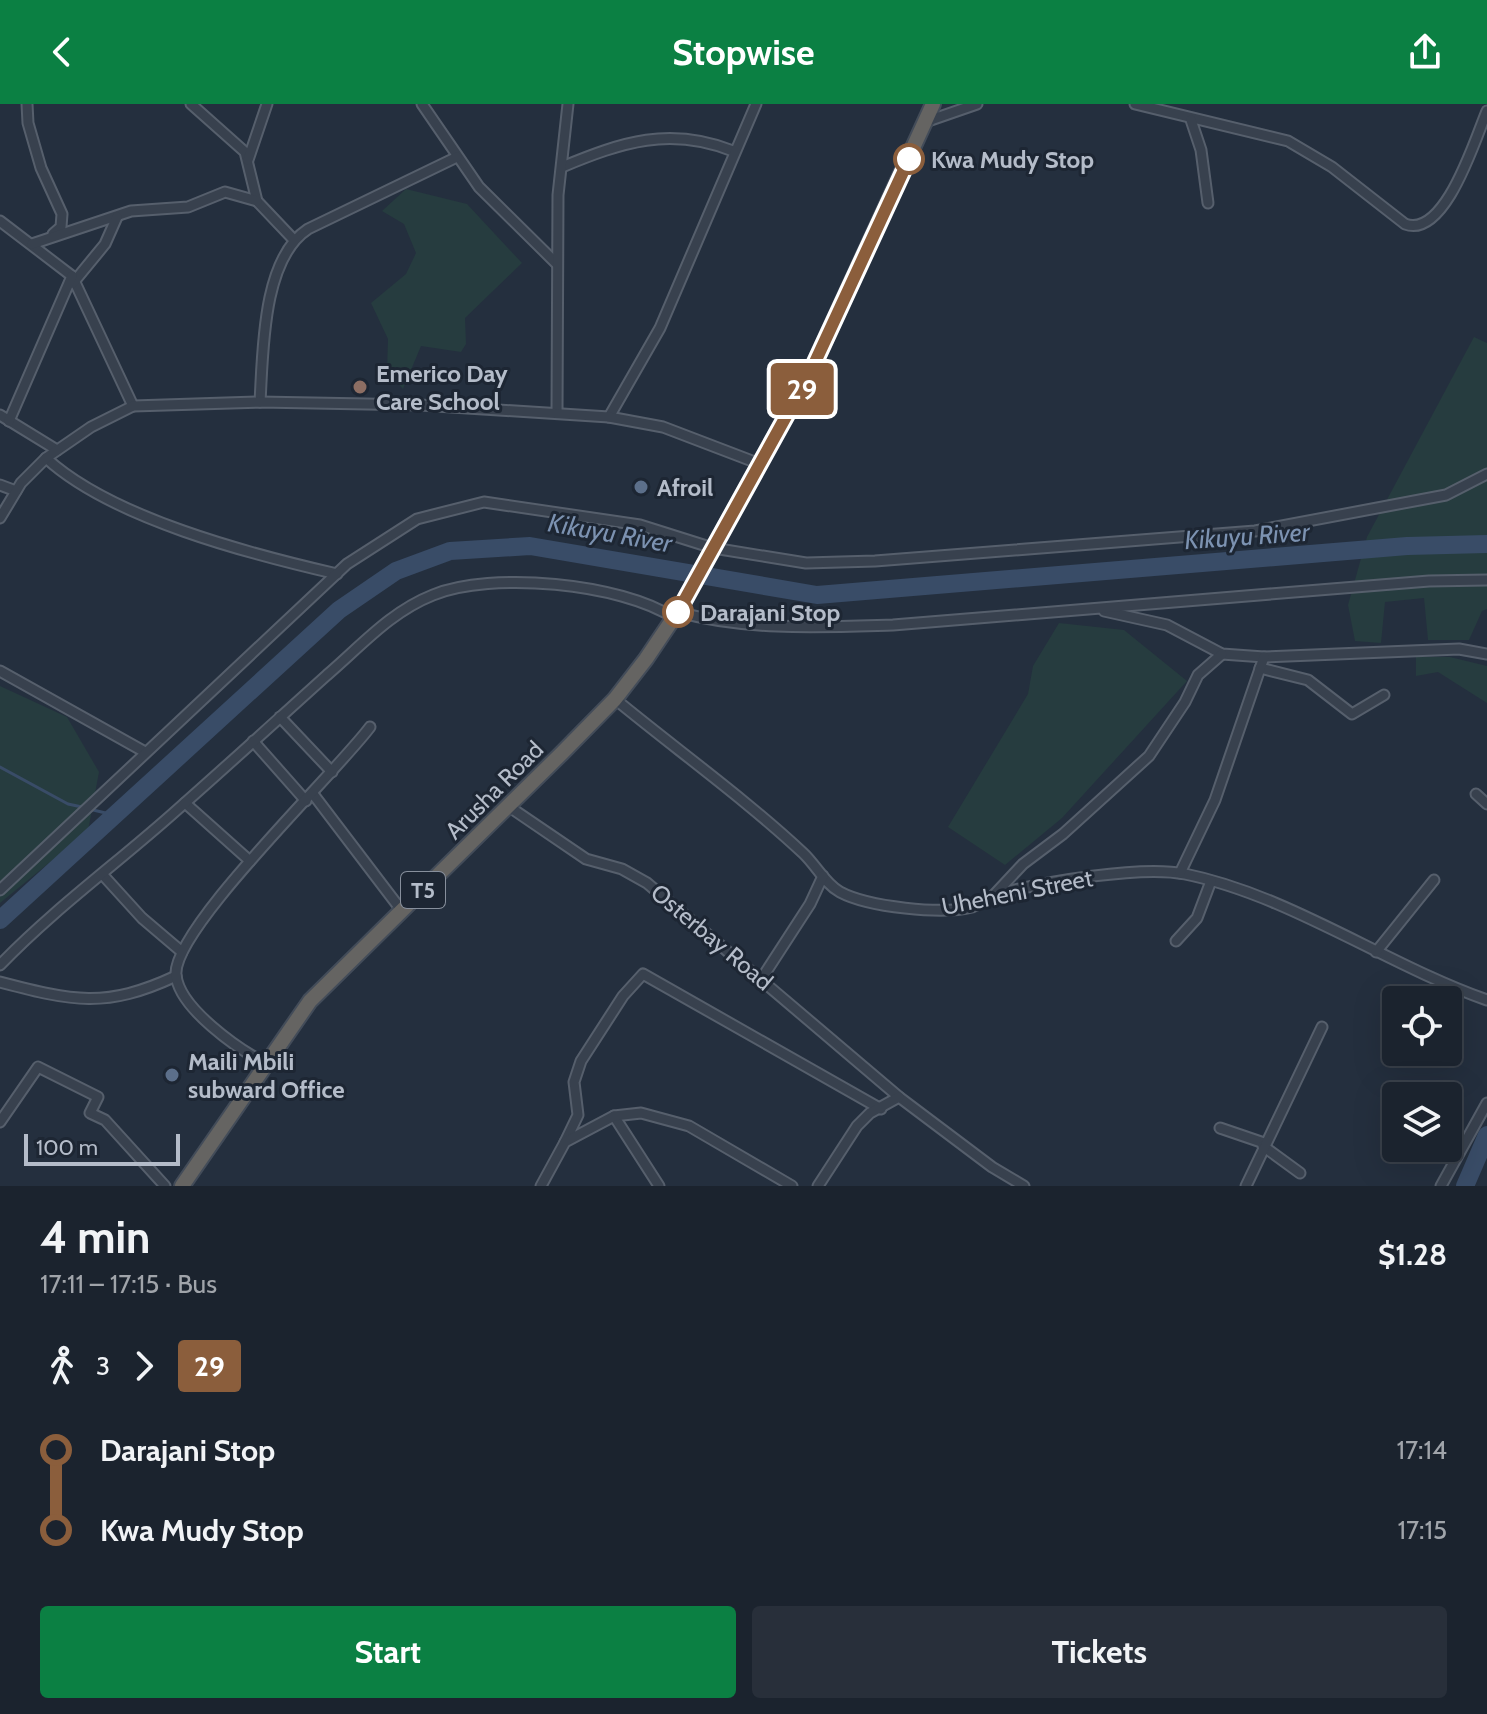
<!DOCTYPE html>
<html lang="en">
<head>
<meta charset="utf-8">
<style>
  body { margin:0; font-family:Cabin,sans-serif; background:#282f3a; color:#f1f3f6; height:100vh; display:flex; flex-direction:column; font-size:30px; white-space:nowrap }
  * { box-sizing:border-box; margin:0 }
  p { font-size:26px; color:#a0a4aa }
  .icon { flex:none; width:44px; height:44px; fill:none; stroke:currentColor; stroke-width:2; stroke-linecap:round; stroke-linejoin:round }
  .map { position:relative; height:1082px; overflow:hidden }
  .details { display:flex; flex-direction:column; background:#1b232e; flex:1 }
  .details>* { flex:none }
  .badge { padding:0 16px; border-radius:6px; font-size:28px; line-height:52px }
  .controls { position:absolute; left:1382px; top:882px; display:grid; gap:16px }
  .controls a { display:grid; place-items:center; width:80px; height:80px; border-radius:8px; background:#1b232e; box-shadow:0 8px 32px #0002,0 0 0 2px #39404a; font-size:40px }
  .scale { position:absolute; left:24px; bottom:20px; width:156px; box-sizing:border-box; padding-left:8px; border:4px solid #b4bcc9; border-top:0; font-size:22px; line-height:28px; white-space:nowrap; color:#b4bcc9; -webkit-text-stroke:6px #1d2633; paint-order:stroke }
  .map>.badge { position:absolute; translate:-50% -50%; box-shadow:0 0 0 4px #fff }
  .legs { display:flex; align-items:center; gap:12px; height:88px; padding:0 40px; font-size:26px }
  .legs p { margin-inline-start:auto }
  .overview { display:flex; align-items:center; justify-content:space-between; height:136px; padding:0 40px }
  h1 { font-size:44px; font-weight:700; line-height:60px }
  .button { display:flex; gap:16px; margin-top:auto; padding:16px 40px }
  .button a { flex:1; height:92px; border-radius:8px; background:#0b8043; color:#fff; font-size:32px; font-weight:700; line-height:92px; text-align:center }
  .button a+a { background:#282f3a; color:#f1f3f6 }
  ul { padding:0 40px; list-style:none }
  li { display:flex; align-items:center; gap:28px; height:80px; font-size:30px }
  li i { display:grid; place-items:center; width:12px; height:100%; margin:0 10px; background:currentColor }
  li i::after { content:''; width:20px; height:20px; margin:-10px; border:6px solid; border-radius:50%; background:#1b232e }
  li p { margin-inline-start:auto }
  li:first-child i { background:linear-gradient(#0000 50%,currentColor 0) }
  li:last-child i { background:linear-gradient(currentColor 50%,#0000 0) }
  header { display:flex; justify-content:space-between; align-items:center; height:104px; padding:0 40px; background:#0b8043; color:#fff; font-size:36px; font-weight:700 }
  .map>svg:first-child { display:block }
  .green { fill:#263c3f }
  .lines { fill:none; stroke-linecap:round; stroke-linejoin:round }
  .stream { stroke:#394c67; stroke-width:3 }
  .river { stroke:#394c67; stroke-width:18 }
  .minor-casing { stroke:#565f6c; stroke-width:13 }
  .trunk-casing { stroke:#434c59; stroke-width:18 }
  .minor { stroke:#38414e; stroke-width:9 }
  .trunk { stroke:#656462; stroke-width:14 }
  .line-1-casing { stroke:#fff; stroke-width:18 }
  .line-1 { stroke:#8b5e3c; stroke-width:12 }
  .stop-1-dot { fill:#fff; stroke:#8b5e3c; stroke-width:4 }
  .education-dot { fill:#8d6e63; stroke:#1d2633; stroke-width:3 }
  .service-dot { fill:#5c6f8a; stroke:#1d2633; stroke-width:3 }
  .labels { text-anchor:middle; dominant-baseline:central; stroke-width:6; stroke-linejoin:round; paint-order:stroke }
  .shield { fill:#1d2633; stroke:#878f9c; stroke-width:2 }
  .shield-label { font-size:22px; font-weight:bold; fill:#b4bcc9 }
  .stop-label { font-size:24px; font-weight:bold; fill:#b4bcc9; stroke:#1d2633; text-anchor:start }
  .poi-label { font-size:24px; font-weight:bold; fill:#b4bcc9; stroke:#1d2633; text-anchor:start }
  .street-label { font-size:24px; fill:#b4bcc9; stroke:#1d2633 }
  .water-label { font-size:26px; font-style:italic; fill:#7c92b1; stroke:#1d2633 }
</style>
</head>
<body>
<header><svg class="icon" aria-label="back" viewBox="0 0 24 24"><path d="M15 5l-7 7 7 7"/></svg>Stopwise<svg class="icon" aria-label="share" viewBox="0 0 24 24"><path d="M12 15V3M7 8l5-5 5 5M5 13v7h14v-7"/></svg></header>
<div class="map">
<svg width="1487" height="1082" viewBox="0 0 1487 1082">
  <rect width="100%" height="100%" fill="#242f3e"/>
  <g class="green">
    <polygon points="406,85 467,100 522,159 465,214 466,240 461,248 421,242 403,285 387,267 388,235 371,199 406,170 416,149 404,120 382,107"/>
    <polygon points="1474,233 1487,239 1487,505 1482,507 1469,536 1428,536 1424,494 1385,498 1381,539 1355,537 1348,501 1367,433"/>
    <polygon points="1059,519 1124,526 1187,577 1062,714 1005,761 948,723 1028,590 1033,562"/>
    <polygon points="1416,553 1450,553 1487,562 1487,599 1438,568 1416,572"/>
    <polygon points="0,582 67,613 99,668 88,727 0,799"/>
  </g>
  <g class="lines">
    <g class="stream">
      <polyline points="0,663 68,700 82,703"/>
      <polyline points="89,705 114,711"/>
    </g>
    <g class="river">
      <polyline points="0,816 339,506 396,467 450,447 530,442 817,491 1407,442 1487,440"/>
      <polyline points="1465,1082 1487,1031"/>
    </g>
    <defs>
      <g id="minor">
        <polyline points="27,0 28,19 41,64 62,110 61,123 53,130"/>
        <polyline points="191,0 245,48 257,97 294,136"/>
        <polyline points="422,0 479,83 557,160"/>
        <path d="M1135 0 1288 37 1332 63 1405 120C1445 135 1475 35 1487 7"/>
        <polyline points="1191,16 1201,46 1208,99"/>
        <polyline points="925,18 977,0"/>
        <polyline points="248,56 267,0"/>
        <path d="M562 63C622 38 670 22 733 47"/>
        <polyline points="0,117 72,172 133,302"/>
        <polyline points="32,140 131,107 188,103 225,88 257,97"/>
        <polyline points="73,179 105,140 117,113"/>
        <path d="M260 298C263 248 262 155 308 125L457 53"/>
        <polyline points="557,309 558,91 568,0"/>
        <polyline points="0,311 57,346"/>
        <polyline points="609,313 660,224 756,0"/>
        <polyline points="9,317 72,172"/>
        <path d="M46 354C111 414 250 450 337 470"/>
        <polyline points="0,381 16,387"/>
        <polyline points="0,414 21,379 46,354 91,323 133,302 260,298 420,301 609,313 663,323 760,360"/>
        <polyline points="1104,507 1167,521 1222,550 1264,553 1459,545 1487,550"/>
        <path d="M678 508C747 527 823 523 893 521L1429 477 1487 476"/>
        <polyline points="1260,564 1308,576 1352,610 1384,591"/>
        <polyline points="0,567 145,648"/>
        <path d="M615 595C677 646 744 694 803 749 816 761 825 780 840 788 868 803 942 811 972 803 981 800 989 793 999 790 1043 778 1142 761 1185 770 1289 791 1387 861 1487 896"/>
        <polyline points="280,613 332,668"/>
        <polyline points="253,637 306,697"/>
        <polyline points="313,690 402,807"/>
        <polyline points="1476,690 1487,700"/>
        <polyline points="185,699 250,757"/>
        <polyline points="508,702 586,755 622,765 647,779 899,993 992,1063 1024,1082"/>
        <polyline points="1180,769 1215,696 1264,553"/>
        <polyline points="102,770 142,814 182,848"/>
        <polyline points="0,786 347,460 417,415 484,398 640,421 713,444 806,459 875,457 1255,427 1446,391 1487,370"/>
        <polyline points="994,791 1023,760 1063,730 1149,652 1185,598 1198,571 1222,550"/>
        <polyline points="1176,837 1197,814 1211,777"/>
        <polyline points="1376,848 1434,776"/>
        <path d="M0 861C55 804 119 758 178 705 228 661 277 616 327 571 361 542 390 508 433 491 491 467 621 479 674 514"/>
        <polyline points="762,874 810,800 823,772"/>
        <path d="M0 878C73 897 105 905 176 872"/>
        <path d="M265 959C238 945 179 904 176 871 172 825 336 669 370 623"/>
        <polyline points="614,1012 659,1082"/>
        <polyline points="0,1018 38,963 98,993 90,1009 105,1016 165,1082"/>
        <polyline points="1220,1024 1264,1039"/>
        <polyline points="565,1038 578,1011 574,978 581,957 623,892 643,870 881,1005"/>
        <polyline points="1263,1042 1300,1069"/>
        <polyline points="541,1082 565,1038 614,1012 641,1009 689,1022 792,1082"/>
        <polyline points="818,1082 857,1022 870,1009 899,993"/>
        <polyline points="1246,1082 1322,923"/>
        <polyline points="1441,1082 1487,999"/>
      </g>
      <polyline id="trunk" points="182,1082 310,897 562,649 615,595 646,555 681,503 810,269 933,0"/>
    </defs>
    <use href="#minor" class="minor-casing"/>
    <use href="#trunk" class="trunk-casing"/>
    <use href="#minor" class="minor"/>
    <use href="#trunk" class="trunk"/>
  </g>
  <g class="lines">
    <defs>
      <polyline id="line-1" points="678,508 810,269 909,55"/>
    </defs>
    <use href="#line-1" class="line-1-casing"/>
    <use href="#line-1" class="line-1"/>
  </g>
  <g class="stop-1-dot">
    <circle cx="909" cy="55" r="14"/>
    <circle cx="678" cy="508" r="14"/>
  </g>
  <circle class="education-dot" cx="360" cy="283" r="8"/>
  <g class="service-dot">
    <circle cx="641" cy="383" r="8"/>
    <circle cx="172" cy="971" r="8"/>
  </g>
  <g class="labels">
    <rect class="shield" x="401" y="768" width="44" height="36" rx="6"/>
    <g class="shield-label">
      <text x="423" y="786">T5</text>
    </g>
    <g class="stop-label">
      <text x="931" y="55">Kwa Mudy Stop</text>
      <text x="700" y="508">Darajani Stop</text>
    </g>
    <g class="poi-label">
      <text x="376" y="269">Emerico Day<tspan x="376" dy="28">Care School</tspan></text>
      <text x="657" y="383">Afroil</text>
      <text x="188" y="957">Maili Mbili<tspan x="188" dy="28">subward Office</tspan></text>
    </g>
    <g class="street-label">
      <text transform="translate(494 686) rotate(-45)">Arusha Road</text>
      <text transform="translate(1017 788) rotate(-11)">Uheheni Street</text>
      <text transform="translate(712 833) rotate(40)">Osterbay Road</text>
    </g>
    <g class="water-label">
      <text transform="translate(610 429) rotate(10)">Kikuyu River</text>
      <text transform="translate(1247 432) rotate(-4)">Kikuyu River</text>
    </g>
  </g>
</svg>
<div class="controls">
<a><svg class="icon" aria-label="locate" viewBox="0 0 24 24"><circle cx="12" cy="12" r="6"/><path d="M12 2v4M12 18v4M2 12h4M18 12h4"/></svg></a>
<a><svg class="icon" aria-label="layers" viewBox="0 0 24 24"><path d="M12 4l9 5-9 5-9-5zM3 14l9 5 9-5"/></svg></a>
</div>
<div class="scale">100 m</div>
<b class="badge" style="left:802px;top:285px;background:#8b5e3c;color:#fff">29</b>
</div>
<section class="details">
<div class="overview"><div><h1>4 min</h1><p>17:11 – 17:15 · Bus</p></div><b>$1.28</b></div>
<div class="legs"><svg class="icon" aria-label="walk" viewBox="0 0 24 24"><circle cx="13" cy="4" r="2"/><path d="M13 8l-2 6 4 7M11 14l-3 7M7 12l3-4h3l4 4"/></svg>3<svg class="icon" aria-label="forward" viewBox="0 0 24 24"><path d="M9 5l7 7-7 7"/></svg><b class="badge" style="background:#8b5e3c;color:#fff">29</b></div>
<ul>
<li><i style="color:#8b5e3c"></i><b>Darajani Stop</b><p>17:14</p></li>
<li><i style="color:#8b5e3c"></i><b>Kwa Mudy Stop</b><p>17:15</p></li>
</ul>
<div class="button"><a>Start</a><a>Tickets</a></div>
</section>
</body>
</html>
